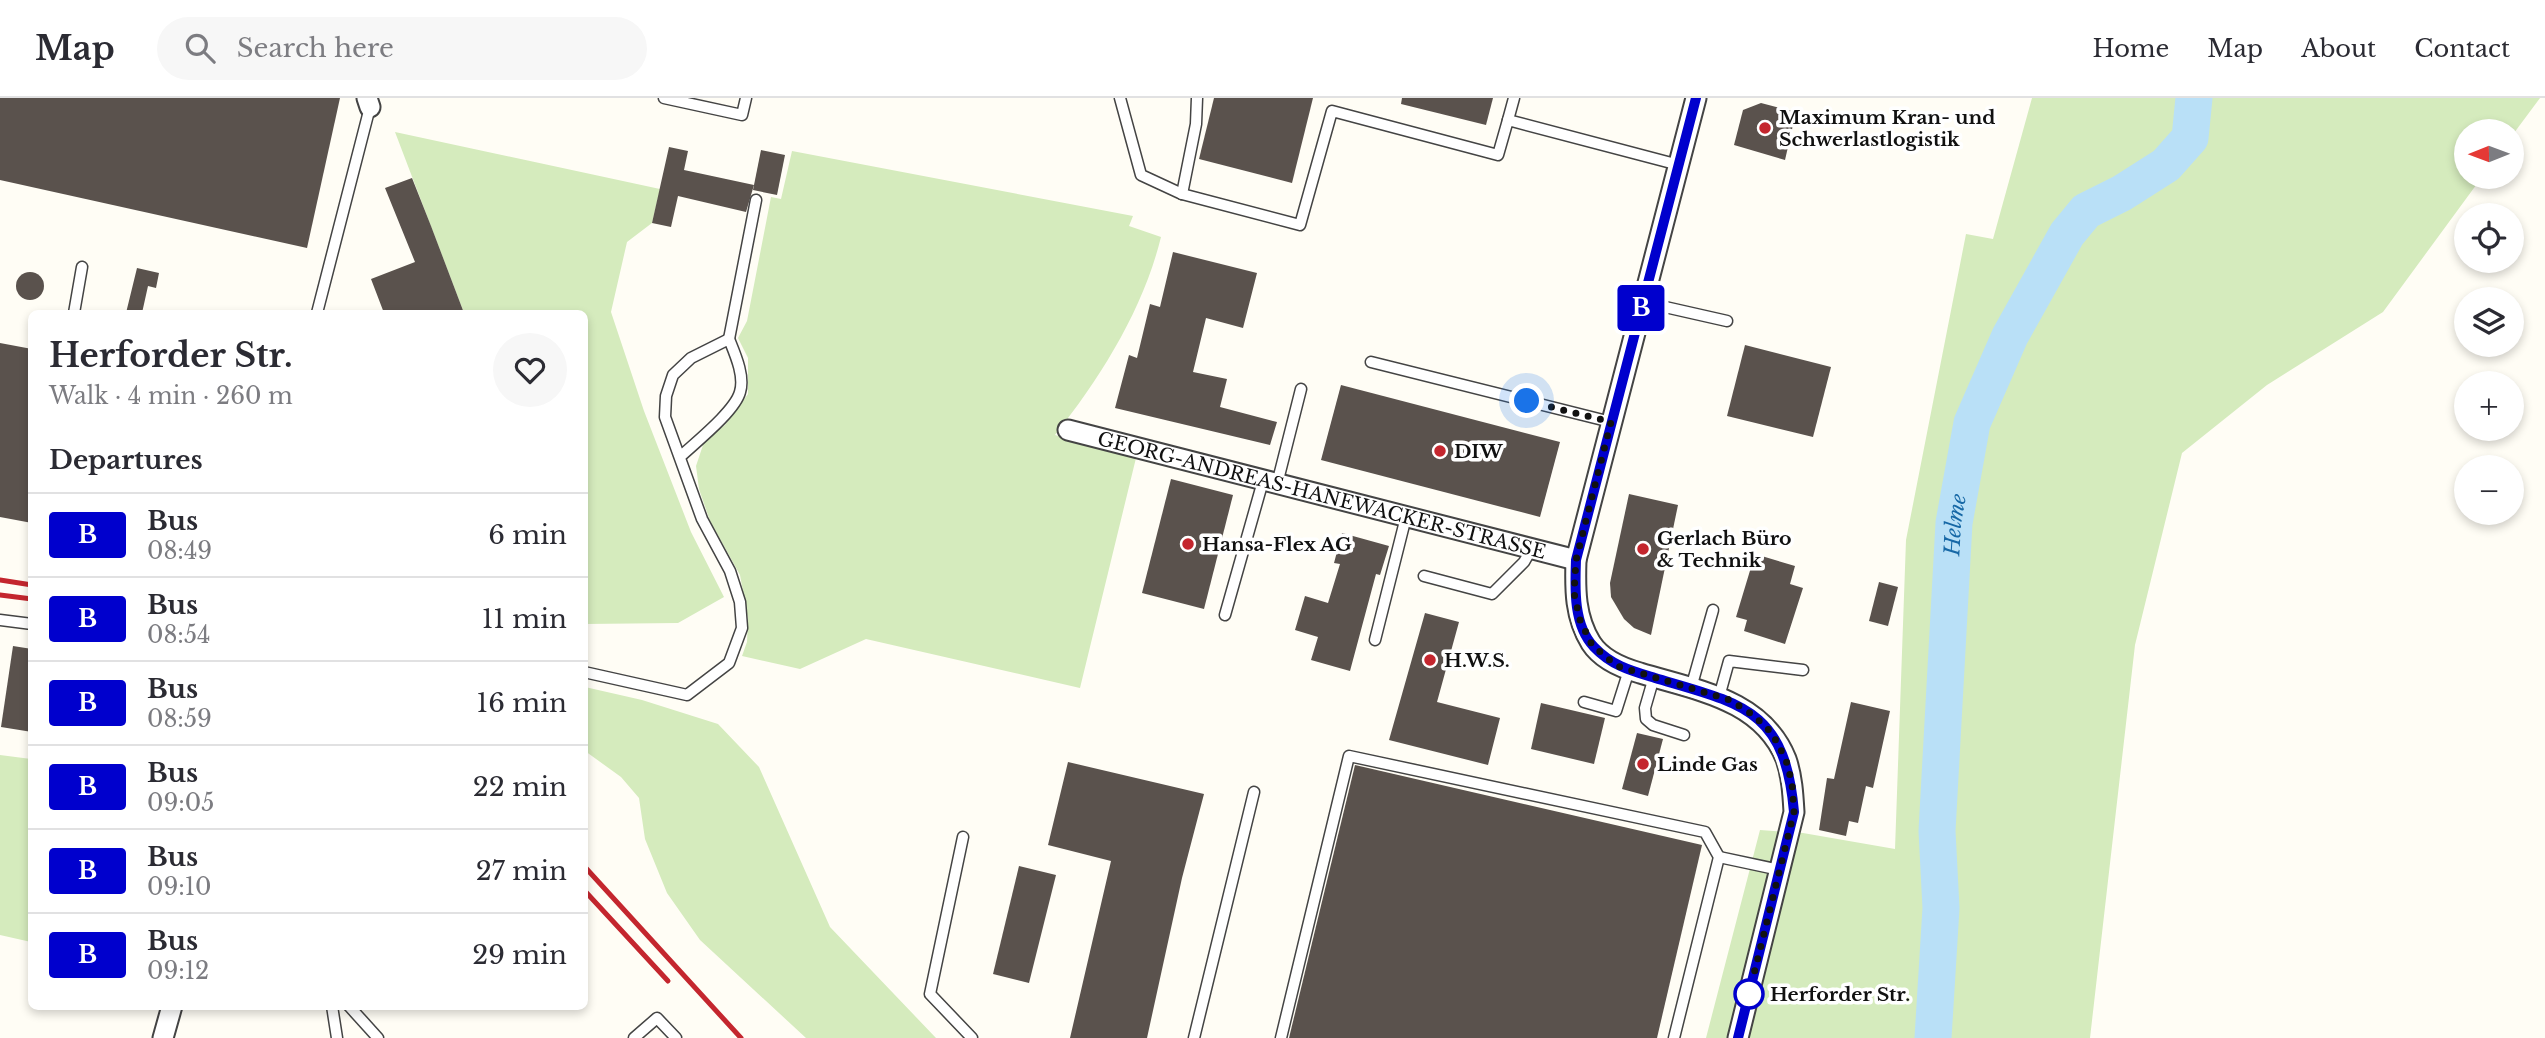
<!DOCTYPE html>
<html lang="en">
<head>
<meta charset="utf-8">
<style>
  body { margin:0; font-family:"Libre Baskerville",serif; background:#f7f7f7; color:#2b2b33; height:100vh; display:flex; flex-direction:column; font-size:26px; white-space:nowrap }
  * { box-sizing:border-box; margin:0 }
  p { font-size:23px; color:#7c7c81 }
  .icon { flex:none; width:38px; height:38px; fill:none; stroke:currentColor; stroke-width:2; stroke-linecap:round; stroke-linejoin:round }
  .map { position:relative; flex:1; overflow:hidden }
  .drawer { position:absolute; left:28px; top:212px; width:560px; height:700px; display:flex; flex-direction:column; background:#fff; border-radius:10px; box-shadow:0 4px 10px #0003 }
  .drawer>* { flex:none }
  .badge { padding:0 14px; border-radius:5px; font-size:24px; line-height:46px }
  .needle { width:46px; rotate:269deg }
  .fabs { position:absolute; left:2454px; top:21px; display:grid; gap:14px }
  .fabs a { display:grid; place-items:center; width:70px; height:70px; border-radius:50%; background:#fff; box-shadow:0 4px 10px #0003; font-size:35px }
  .you { position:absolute; width:35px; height:35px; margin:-18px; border:5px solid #fff; border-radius:50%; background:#1a73e8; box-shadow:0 0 0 10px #1a73e833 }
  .map>.badge { position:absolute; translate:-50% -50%; box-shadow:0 0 0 4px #fff }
  h2 { padding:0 21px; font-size:26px; line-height:63px }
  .round { display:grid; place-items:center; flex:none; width:74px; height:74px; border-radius:37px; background:#f7f7f7 }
  .head { display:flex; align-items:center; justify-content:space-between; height:119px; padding:0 21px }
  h1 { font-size:33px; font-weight:700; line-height:52px }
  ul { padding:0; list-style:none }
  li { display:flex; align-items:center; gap:21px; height:84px; padding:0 21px; border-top:2px solid #e1e1e2 }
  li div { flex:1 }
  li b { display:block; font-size:26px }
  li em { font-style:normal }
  li .badge { min-width:77px; font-weight:700; text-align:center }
  header { display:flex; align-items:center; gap:42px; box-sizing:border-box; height:98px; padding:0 35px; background:#fff; border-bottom:2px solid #e1e1e2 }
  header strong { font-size:33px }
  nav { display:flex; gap:38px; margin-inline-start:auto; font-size:24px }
  .search { width:490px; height:63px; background:#f7f7f7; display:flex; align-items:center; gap:18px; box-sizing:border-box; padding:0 24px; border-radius:38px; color:#7c7c81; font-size:26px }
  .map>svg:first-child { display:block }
  .green { fill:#d5ebbd }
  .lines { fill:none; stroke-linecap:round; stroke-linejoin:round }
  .river { stroke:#b9e0f7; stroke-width:37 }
  .building { fill:#5a524d }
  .service-casing { stroke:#444; stroke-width:13 }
  .minor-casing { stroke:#444; stroke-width:23 }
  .service { stroke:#fff; stroke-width:10 }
  .minor { stroke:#fff; stroke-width:19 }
  .rail { stroke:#c4262e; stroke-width:5 }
  .line-casing { stroke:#fff; stroke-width:16 }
  .line { stroke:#0000cd; stroke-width:10 }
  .walk { stroke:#111; stroke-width:7; stroke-dasharray:0 12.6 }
  .poi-dot { fill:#c4262e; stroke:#fff; stroke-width:2.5 }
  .stop-dot { fill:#fff; stroke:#0000cd; stroke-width:3.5 }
  .labels { text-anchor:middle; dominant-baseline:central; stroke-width:7; stroke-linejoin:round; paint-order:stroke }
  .poi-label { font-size:19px; font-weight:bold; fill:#111; stroke:#fff; text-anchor:start }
  .street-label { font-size:19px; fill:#111; stroke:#fff }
  .stop-label { font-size:19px; font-weight:bold; fill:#111; stroke:#fff; text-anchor:start }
  .water-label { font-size:21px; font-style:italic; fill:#1768a6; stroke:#fff }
</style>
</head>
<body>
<header>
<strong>Map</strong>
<div class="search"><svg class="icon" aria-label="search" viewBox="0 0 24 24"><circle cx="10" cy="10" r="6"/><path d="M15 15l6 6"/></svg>Search here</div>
<nav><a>Home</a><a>Map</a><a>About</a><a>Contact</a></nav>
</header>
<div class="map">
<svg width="2545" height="940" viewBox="0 0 2545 940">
  <rect width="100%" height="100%" fill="#fffdf5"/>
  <g class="green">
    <polygon points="2032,0 2540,0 2511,39 2511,33 2466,33 2466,79 2482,79 2383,214 2267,287 2182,355 2135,547 2090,940 1706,940 1760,732 1803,735 1895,751 1906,442 1966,136 1993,141"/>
    <polygon points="395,34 660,91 652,125 627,144 611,214 644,313 691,434 724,499 678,525 585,526 584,215 464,215"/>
    <path d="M792 53 1133 118 1129 128 1161 139C1143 212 1101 279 1055 337L1136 360 1080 590 866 541 800 571 742 558 747 544 748 521 740 477 710 423 699 391 696 368 705 341 725 327 748 296V260L738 240 747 223 771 99 781 101Z"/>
    <polygon points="585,589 642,602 718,626 759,669 830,829 936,940 806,940 700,842 667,795 645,741 639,700 621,679 585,653"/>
    <polygon points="0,657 31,661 31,844 0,837"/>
  </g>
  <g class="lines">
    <path class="river" id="s1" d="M1933 940 1941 810 1937 733 1954 425 1972 325 2010 238 2067 136 2086 113 2122 95 2166 67 2190 40 2194 0"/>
  </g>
  <g class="building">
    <polygon points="0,0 340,0 307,150 0,82"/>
    <polygon points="1214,0 1313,0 1292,85 1199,61"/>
    <polygon points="1402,0 1493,0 1486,27 1401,6"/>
    <polygon points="1761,5 1796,14 1785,62 1734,47 1743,12"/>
    <polygon points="669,49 688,53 684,72 754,87 746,114 678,98 671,129 652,125"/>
    <polygon points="761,52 785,57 777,97 753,92"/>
    <polygon points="412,80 431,128 464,215 384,215 371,181 415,164 385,90"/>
    <polygon points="1173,154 1257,175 1243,230 1206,220 1193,274 1227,281 1220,309 1277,324 1270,347 1115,310 1129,257 1137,260 1150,206 1160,209"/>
    <polygon points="137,170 159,175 156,190 148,188 142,215 126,215"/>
    <circle cx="30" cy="188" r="14"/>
    <polygon points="0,245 32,251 32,425 0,419"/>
    <polygon points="1745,247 1831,269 1813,339 1727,318"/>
    <polygon points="1341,287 1560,344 1540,419 1321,362"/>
    <polygon points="1171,381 1233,397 1204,511 1142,495"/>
    <polygon points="1629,396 1678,407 1651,537 1634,530 1624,521 1611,499 1610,485"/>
    <polygon points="1342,435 1389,448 1380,477 1376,476 1350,573 1311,562 1318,539 1295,532 1305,498 1328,505 1340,466 1334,465"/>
    <polygon points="1755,456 1795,468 1790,486 1803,490 1785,546 1744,533 1747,522 1736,519"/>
    <polygon points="1879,484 1898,489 1888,528 1869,523"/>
    <polygon points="1425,515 1459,524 1437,604 1500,620 1488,667 1389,642"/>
    <polygon points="13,548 32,551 32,634 1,629"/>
    <polygon points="1851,604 1890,613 1873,690 1866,688 1858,725 1849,723 1846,738 1819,732 1827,680 1834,681"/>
    <polygon points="1541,605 1605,620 1594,666 1531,651"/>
    <polygon points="1637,635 1663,641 1648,698 1622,691"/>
    <polygon points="1068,664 1204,696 1182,780 1147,940 1070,940 1111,763 1048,747"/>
    <polygon points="1355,667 1702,747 1657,940 1289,940"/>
    <polygon points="1019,768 1056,777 1029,885 993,876"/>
  </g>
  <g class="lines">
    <defs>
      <g id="service">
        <polyline points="664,0 742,17 746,0"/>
        <polyline points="1120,0 1141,77 1182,96"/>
        <polyline points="1197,0 1196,26 1182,96 1300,127 1332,13 1498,57 1508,22 1679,67"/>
        <polyline points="1508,22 1514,0"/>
        <polyline points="1643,204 1727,223"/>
        <polyline points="74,215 82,169"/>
        <polyline points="317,215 370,9"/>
        <polyline points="729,241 756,102"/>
        <polyline points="1371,264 1611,324"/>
        <polyline points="1277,386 1301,291"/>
        <polyline points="1424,478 1492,496 1524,464 1532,450"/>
        <polyline points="1225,517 1263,383"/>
        <polyline points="0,522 32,526"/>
        <polyline points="1375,542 1406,419"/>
        <path d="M584 574 687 597 729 565 742 530 740 504 730 473 702 421 665 319 666 298 673 277 691 260 729 241C735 256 745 278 740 294 735 313 696 344 681 358"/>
        <polyline points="1654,579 1645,610 1646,621 1653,627 1684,637"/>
        <polyline points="1691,590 1713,512"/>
        <polyline points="1719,599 1729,563 1803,572"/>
        <polyline points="1584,604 1616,613 1629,572"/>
        <polyline points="963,739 930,896 972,940"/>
        <polyline points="1719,759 1780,772"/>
        <polyline points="332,908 337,940"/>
        <polyline points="349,908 378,940"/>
        <polyline points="634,940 657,920 676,940"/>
        <polyline points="1194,940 1254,694"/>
        <polyline points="1281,940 1349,658 1705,734 1719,759 1674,940"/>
      </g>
      <g id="minor">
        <polyline points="367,0 370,9"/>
        <path d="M1696 0 1576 462C1575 492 1575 519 1591 545 1602 562 1622 570 1640 575 1695 592 1762 601 1786 661 1792 678 1793 697 1794 714L1738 940"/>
        <path id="s2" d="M1068 332 1576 462"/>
        <polyline points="163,940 172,908"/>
      </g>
    </defs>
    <use href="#service" class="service-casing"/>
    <use href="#minor" class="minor-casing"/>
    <use href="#service" class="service"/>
    <use href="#minor" class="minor"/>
    <g class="rail">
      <polyline points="0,482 32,487"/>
      <polyline points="0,497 32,501"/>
      <polyline points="584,768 741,940"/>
      <polyline points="584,792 668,883"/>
    </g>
  </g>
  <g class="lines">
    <defs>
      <path id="line" d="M1696 0 1576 462C1575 490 1573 527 1594 549 1612 568 1632 573 1655 580 1743 606 1785 611 1794 714L1738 940"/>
    </defs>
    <use href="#line" class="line-casing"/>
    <use href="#line" class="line"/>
    <polyline class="walk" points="1527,303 1611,324 1576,462 1574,495 1580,522 1592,547 1617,568 1730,602 1753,617 1772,635 1786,662 1792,685 1794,714 1749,896"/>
  </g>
  <g class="poi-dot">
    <circle cx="1765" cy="30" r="7"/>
    <circle cx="1440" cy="353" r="7"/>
    <circle cx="1188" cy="446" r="7"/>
    <circle cx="1643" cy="451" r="7"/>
    <circle cx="1430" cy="562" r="7"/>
    <circle cx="1643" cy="666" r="7"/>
  </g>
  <circle class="stop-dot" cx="1749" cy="896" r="14"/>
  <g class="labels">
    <g class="poi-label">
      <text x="1779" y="19">Maximum Kran- und<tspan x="1779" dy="22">Schwerlastlogistik</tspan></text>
      <text x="1454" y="353">DIW</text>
      <text x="1657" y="440">Gerlach Büro<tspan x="1657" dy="22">&amp; Technik</tspan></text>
      <text x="1202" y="446">Hansa-Flex AG</text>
      <text x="1444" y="562">H.W.S.</text>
      <text x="1657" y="666">Linde Gas</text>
    </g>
    <g class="street-label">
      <text stroke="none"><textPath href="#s2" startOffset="262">GEORG-ANDREAS-HANEWACKER-STRASSE</textPath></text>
    </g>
    <g class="stop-label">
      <text x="1770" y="896">Herforder Str.</text>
    </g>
    <g class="water-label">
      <text stroke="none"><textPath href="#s1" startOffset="514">Helme</textPath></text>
    </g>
  </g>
</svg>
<div class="fabs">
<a><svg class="needle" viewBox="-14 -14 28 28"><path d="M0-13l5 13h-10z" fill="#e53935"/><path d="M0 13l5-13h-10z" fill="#7c7c81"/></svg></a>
<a><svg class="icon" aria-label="locate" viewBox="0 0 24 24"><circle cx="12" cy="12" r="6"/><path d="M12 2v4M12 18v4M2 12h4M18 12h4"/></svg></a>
<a><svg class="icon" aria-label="layers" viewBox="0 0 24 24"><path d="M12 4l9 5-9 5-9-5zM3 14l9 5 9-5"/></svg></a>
<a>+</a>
<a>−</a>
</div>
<div class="you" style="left:1527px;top:303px"></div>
<b class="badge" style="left:1641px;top:210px;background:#0000cd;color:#fff">B</b>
<section class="drawer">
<div class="head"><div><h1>Herforder Str.</h1><p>Walk · 4 min · 260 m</p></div><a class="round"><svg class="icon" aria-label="heart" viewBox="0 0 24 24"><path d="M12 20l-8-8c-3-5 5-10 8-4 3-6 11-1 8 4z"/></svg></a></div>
<h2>Departures</h2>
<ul>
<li><span class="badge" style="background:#0000cd;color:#fff">B</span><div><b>Bus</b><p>08:49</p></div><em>6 min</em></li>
<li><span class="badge" style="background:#0000cd;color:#fff">B</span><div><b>Bus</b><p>08:54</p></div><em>11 min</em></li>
<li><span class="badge" style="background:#0000cd;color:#fff">B</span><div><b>Bus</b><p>08:59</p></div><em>16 min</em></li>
<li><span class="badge" style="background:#0000cd;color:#fff">B</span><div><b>Bus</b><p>09:05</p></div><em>22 min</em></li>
<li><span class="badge" style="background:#0000cd;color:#fff">B</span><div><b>Bus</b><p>09:10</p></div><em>27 min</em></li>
<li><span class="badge" style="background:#0000cd;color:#fff">B</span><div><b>Bus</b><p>09:12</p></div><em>29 min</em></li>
</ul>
</section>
</div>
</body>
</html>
